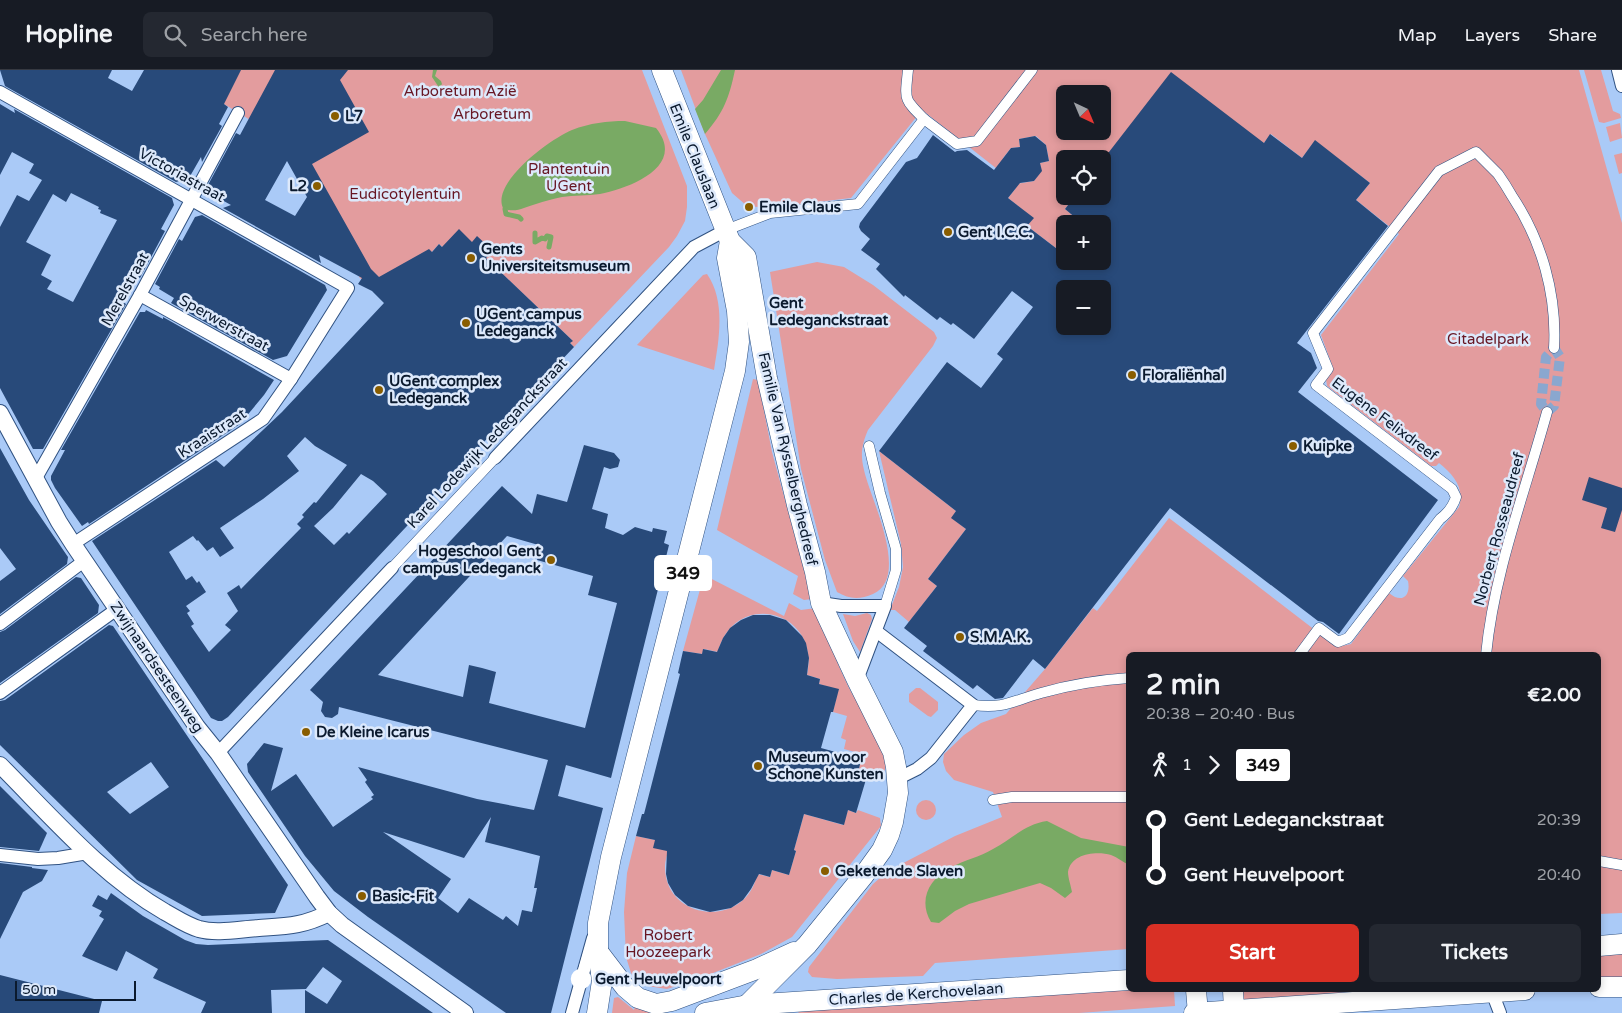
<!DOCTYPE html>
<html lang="en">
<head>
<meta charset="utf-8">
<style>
  body { margin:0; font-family:"Varela Round",sans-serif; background:#242831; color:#f1f3f6; height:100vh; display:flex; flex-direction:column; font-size:19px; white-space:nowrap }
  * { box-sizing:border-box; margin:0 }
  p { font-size:16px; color:#9ea1a6 }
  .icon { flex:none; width:28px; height:28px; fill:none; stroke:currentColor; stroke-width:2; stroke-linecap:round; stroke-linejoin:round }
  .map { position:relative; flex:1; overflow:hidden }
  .side { position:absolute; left:1126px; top:582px; width:475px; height:340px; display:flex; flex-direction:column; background:#171b24; border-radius:8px; box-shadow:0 2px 8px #0003 }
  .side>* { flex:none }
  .badge { padding:0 10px; border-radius:4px; font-size:18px; line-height:32px }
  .needle { width:32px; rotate:136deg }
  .buttons { position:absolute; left:1056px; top:15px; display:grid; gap:10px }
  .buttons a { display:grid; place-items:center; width:55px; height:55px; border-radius:8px; background:#171b24; box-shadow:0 2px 8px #0003; font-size:25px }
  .scale { position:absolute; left:15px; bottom:12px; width:121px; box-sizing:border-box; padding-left:5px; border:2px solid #0b1a2e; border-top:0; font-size:14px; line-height:18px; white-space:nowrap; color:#0b1a2e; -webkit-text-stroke:4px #dde9fb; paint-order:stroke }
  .map>.badge { position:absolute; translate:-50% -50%; box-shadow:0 0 0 2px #fff }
  .legs { display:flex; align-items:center; gap:8px; height:55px; padding:0 20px; font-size:16px }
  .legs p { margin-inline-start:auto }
  .headline { display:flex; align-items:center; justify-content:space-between; height:85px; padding:0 20px }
  h1 { font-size:28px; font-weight:800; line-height:38px }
  .button { display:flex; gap:10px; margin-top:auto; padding:10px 20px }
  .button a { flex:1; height:58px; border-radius:8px; background:#d93025; color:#fff; font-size:20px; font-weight:800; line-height:58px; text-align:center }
  .button a+a { background:#242831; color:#f1f3f6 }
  ul { padding:0 20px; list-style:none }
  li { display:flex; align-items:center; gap:18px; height:55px; font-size:19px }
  li i { display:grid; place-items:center; width:8px; height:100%; margin:0 6px; background:currentColor }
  li i::after { content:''; width:12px; height:12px; margin:-6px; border:4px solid; border-radius:50%; background:#171b24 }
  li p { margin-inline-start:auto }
  li:first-child i { background:linear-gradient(#0000 50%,currentColor 0) }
  li:last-child i { background:linear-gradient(currentColor 50%,#0000 0) }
  header { display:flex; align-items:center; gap:30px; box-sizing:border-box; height:70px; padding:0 25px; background:#171b24; border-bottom:1px solid #363941 }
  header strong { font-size:24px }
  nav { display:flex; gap:28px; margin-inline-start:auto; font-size:18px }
  .search { width:350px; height:45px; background:#242831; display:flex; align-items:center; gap:12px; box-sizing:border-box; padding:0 18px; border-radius:8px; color:#9ea1a6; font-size:19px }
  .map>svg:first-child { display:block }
  .green { fill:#e39c9e; fill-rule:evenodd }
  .water { fill:#79aa64 }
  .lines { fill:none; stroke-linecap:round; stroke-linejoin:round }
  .stream { stroke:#79aa64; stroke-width:5 }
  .building { fill:#284a7a; fill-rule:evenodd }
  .pedestrian-tunnel { stroke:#8aa7cf; stroke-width:10; stroke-dasharray:10 5; stroke-linecap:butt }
  .pedestrian-casing { stroke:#305282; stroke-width:11 }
  .minor-casing { stroke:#305282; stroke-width:14 }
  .tertiary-casing { stroke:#305282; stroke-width:18 }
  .primary-casing { stroke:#305282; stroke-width:21 }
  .pedestrian { stroke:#fff; stroke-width:10 }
  .minor { stroke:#fff; stroke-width:12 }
  .tertiary { stroke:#fff; stroke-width:16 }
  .primary { stroke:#fff; stroke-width:20 }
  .line-1-casing { stroke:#fff; stroke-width:11 }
  .line-1 { stroke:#fff; stroke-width:8 }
  .poi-dot { fill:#895d00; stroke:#dde9fb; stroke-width:2 }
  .stop-1-dot { fill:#fff; stroke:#fff; stroke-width:2.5 }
  .labels { text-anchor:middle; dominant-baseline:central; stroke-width:5; stroke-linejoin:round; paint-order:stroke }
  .park-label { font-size:15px; fill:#671623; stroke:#dde9fb }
  .poi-label { font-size:15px; font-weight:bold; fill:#0b1a2e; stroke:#dde9fb; text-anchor:start }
  .street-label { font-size:15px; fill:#0b1a2e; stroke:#dde9fb }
  .stop-label { font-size:15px; font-weight:bold; fill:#0b1a2e; stroke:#dde9fb; text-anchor:start }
</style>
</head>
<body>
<header>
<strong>Hopline</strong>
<div class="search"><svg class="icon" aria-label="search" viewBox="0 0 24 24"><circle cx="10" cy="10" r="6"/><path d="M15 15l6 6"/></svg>Search here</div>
<nav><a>Map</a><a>Layers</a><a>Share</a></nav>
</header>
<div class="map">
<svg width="1622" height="943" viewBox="0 0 1622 943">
  <rect width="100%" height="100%" fill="#aacaf7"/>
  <g class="green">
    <polygon points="153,0 642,0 687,116 687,137 685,151 677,166 669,177 574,277 570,273 572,270 492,194 487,196 478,167 457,190 439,174 385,233 359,207 359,205 285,71 224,34"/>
    <path d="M681 0H1579L1622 153V843L1599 844V585H1129V879L935 893 923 906 837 909 812 907 808 902 809 897 873 814 888 801 955 766 1002 747 993 722 954 710 946 701 943 692 944 684 964 665 981 653 1006 644 1045 599 1093 538 1097 541 1169 448 1337 577 1351 574 1389 523C1402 534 1411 526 1408 511L1403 506 1459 437C1465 418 1453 404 1439 393L1436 396H1431L1327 316 1326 309 1333 298 1321 265 1399 164 1356 130 1370 113 1315 71 1302 88 1271 64 1264 73 1103 91 1102 89H1065V126H1075L1065 139 1083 154H1065V185L1027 156 1033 148 1008 128 1016 118V114L1034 111 1041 101 1040 93 1049 91 1046 75 1036 66 1019 69 1020 77 1011 78 1003 88 1006 106 922 40 851 128 768 138 747 136 732 123 705 64ZM1065 24H1102V61H1065Z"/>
    <polygon points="1584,0 1601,0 1613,41 1620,44 1621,48 1604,53 1599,52"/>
    <polygon points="1620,53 1622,68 1610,72 1606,57"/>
    <polygon points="1622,83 1622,103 1619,104 1614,85"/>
    <path d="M817 192 844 197 873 215 934 262 937 268 933 276 868 360C862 374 860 384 864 400 870 428 911 507 873 524 859 530 849 529 837 522L825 490 801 399 770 202Z"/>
    <path d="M707 204C726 231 719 270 714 300L637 275 703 205Z"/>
    <polygon points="753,309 758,310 772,382 812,529 804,530 793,524 798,506 717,460"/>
    <polygon points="879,381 956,441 952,448 966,459 928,509 937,516 909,552 895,540 890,540 899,517 903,497 901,474"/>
    <path d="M704 505 784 546 789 533 801 540 816 538C826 564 836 591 848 616 858 635 886 675 886 695 885 703 881 707 875 710L858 703 862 684 844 679 846 670 841 668 847 646 833 642 838 620 819 614 820 609 807 605C821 539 734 519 718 582L704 579 702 584 683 581Z"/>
    <polygon points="867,543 871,545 872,549 860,582 853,571 843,544 855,546"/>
    <polygon points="916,618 920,618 938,632 938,640 931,647 928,646 909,632 909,624"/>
    <circle cx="926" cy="740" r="10"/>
    <path d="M848 740 856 743 858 740 880 748 881 756 792 867 761 884 698 909 667 919 647 916 637 910 631 903 626 887 624 842 627 803 636 766 655 770 668 781C667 786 665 791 665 796 664 852 747 859 757 804L770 807 772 800 789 805 796 781 794 780 804 744 843 755Z"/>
    <polygon points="1622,883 1622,907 1599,909 1599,885"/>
    <polygon points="1129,920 1174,920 1175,936 1079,943 798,943 800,941"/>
    <polygon points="1240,920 1418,920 1241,932"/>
    <polygon points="618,927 634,940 636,932 652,943 612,943 614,928"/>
  </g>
  <g class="water">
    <polygon points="433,0 437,0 435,6 441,11 442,14 437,21 442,25 441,27 435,22 438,16 432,7"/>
    <path d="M721 0H735C729 28 724 42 705 64L695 39 703 30Z"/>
    <path d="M625 51 656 58C687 96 630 118 600 124 587 126 574 125 562 127 553 129 544 131 536 134 524 137 515 144 503 138 491 112 552 68 572 60 590 53 607 51 625 51Z"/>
    <path d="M1047 751 1081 768 1129 777V795C1123 792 1117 787 1111 785 1097 781 1071 783 1068 802 1068 808 1071 816 1072 822L1065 828 1051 818 1040 813 969 834 955 841 939 853 931 852C918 830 929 809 950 798 964 790 980 787 993 779 1012 769 1025 754 1047 751Z"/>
  </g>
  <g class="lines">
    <g class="stream">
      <polyline points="505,139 506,144 519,147 521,149"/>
      <polyline points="535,163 535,172 542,168 545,169 547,166 551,167 549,177"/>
    </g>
  </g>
  <g class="building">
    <polygon points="0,0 112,0 108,8 132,21 144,0 241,0 224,34 228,37 219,54 222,56 202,92 201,87 189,108 176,112 5,16"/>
    <path d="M275 0H348L340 10 369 62 312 94 371 199 379 207 429 179 432 182 439 174 442 177 459 159 472 172 477 166 493 181 486 188 573 271 570 273 574 277 429 430 433 435 424 444 421 441 228 647 222 651H218L211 648 92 471 216 390 224 397 282 342 384 233 372 221 358 214 362 208 319 185 321 193 223 138 231 135 211 124 208 115 236 63 240 65ZM287 91 307 127 295 146 265 130ZM305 367 315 376 347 395 316 433 314 432 302 445 304 447 297 454 301 458 241 519 239 515 227 523 238 541 225 555 231 560 209 582 191 556 194 554 187 543 190 541 186 536 206 522 199 511 197 513 192 506 186 510 169 482 193 466 197 471 198 470 207 481 213 477 220 487 234 478 220 458 263 429 299 401 287 386ZM361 404 373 411 387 424 349 464 347 462 334 475 314 456 333 438Z"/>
    <path d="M1171 2 1264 73 1270 64 1302 88 1315 70 1370 113 1356 130 1388 156 1297 273 1311 283 1317 298 1298 322 1438 430 1339 564 1323 552 1318 551 1170 438 1045 599 1033 589 1003 628 995 629 977 615 973 619 923 581 927 576 904 558 937 516 928 509 966 459 951 448 956 441 879 381 947 292 981 318 1003 289 997 284 1033 237 1012 221 974 269 953 253 951 255 940 247 937 250 905 225 904 227 876 199 880 194 861 180 870 169 861 161 859 157 860 153 906 92 917 88 933 65 955 82 957 81 967 80 994 100 1011 78 1020 77 1019 69 1035 66 1046 75 1049 91 1040 93 1042 101 1034 111 1020 113 1008 128 1034 148 1027 156 1065 185V191H1102V154H1083L1065 139 1075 126H1102V91ZM1065 219H1102V256H1065Z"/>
    <path d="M0 34 15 43 14 39 172 128 174 135 161 159 165 161 140 208 135 205 121 231 126 234 43 379H33L0 318V157L17 125 29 131 42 110 29 103 34 94 12 82 0 105ZM71 123 99 137 98 139 101 140 100 143 117 150 73 232 47 219 52 211 41 205 51 185 26 172 53 124 66 132Z"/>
    <polygon points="202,145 325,215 327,220 287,286 273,290 171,233 174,228 159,219 160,217 155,214 179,169 182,171 195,147"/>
    <polygon points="146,240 163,249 163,247 274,310 264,325 240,354 89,454 88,452 82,456 55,418 51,410 51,406 65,380 61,380 140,242 145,242"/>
    <path d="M584 375 614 383 620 390 618 397 610 399 604 397 592 439 608 444 605 458 623 465 635 457 652 462 653 458 667 461 664 473 669 475 611 708 566 695 558 726 603 738 551 943H506L368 847 334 821 305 786 248 702 247 694 264 673 283 678 271 721 296 704 333 757 373 729 371 727 374 725 365 712 367 710 358 697 477 729 534 740 548 690 339 637 338 644 332 648 325 647 321 641 323 632 310 620 502 416 532 444 537 424 567 432ZM507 466 542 476 537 490 593 506 588 525 617 533 585 658 489 633 496 602 482 598 469 595 463 627 378 605ZM491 747 485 772 540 786 534 818H537L532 842 522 840 518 856 506 846 503 850 469 828 458 843 438 828 451 809 383 762 464 788Z"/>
    <polygon points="0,378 29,430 68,487 67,494 0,544 0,511 16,499 0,478"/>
    <polygon points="1589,407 1622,418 1622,440 1615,462 1601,458 1607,438 1582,430"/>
    <polygon points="76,507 81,508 99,535 98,543 0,613 0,562 5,560"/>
    <polygon points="753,545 770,545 786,550 802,566 806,573 809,588 807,605 820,609 819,614 839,619 833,642 831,642 821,678 861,689 858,704 867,706 856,743 848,740 844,755 804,744 794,780 796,781 789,805 772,800 770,807 759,804 751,819 743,830 731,838 710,842 688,836 675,825 668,813 666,804 667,781 653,778 655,770 636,766 642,744 644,744 680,604 678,603 683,581 702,584 703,579 717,582 723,568 730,558 741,550"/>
    <path d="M109 555 113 556 288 815 275 843 202 846 137 810 0 675V631L5 630ZM151 692 169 717 130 744 107 722Z"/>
    <polygon points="0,716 47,763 39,781 0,777"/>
    <polygon points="0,793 32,797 32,798 48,800 42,811 23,822 0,869"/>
    <polygon points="111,823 143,846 185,870 196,874 208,875 328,870 433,943 305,943 305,920 327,934 342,911 323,897 306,919 271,920 272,943 201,943 206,932 153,908 158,899 126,881 117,901 82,886 104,849 99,846 102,841 92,836 98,825 107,830"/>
    <polygon points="0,905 102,931 99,943 0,943"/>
  </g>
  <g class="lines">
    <polygon class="pedestrian-tunnel" points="1554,278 1560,287 1554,336 1547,342 1541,334 1546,287"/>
    <defs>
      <g id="pedestrian">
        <path d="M908 0C905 30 903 28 924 49"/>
        <polyline points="726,160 770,143 858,134 924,49 957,74 977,71 1032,0"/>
        <polyline points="869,376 880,423 896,479 896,500 885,536"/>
        <polyline points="392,498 495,388"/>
        <path d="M1299 585 1319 558 1338 572 1348 568 1440 449C1448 443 1453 437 1456 427L1452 419 1316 315 1328 299 1313 263 1439 101 1476 82C1483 89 1491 97 1498 104 1503 111 1508 119 1512 126 1542 171 1557 225 1554 278"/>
        <path d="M1486 585C1494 502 1525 422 1547 342"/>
        <path d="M973 635C1005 639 1012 631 1041 623 1069 615 1099 610 1129 608"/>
        <polyline points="993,730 1012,727 1129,727"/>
        <polyline points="1599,791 1622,795"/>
      </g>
      <g id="minor">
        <polyline points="1618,0 1622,16"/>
        <polyline points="0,22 348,218 291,309 263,349 73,474"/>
        <polyline points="140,225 291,309"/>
        <polyline points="495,388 694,177 726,160"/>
        <polyline points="36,408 140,225 238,43"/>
        <polyline points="821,533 841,536 885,536 857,610"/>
        <polyline points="0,554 84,491"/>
        <polyline points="876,561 973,635 931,688 917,699 897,709"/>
        <polyline points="0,623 117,539"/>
        <polyline points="218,683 392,498"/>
        <polyline points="0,785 38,789 58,788 88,783"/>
        <polyline points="1492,922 1500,943"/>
        <polyline points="572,943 593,868"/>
      </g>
      <g id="tertiary">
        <polyline points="0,343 59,452 73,474 197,657 218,683 317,827 329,843 342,855 465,943"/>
        <path d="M0 695C52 747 101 805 165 842 176 848 186 855 199 859 217 864 240 859 259 858 288 856 303 856 329 843"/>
      </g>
      <g id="primary">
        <polyline points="662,0 730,171 746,187 767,308 797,435 815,502 821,533 857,610 893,682 896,697 898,723 893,752 889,765 882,780 864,805 807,875 739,943"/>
        <polyline points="1599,876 1622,874"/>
        <polyline points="599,883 625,917 638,928 656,934 672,931 757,899 794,882"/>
        <polyline points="1599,917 1622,917"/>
        <polyline points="1196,920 1198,943"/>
        <polyline points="1233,920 1234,940"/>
        <polyline points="597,943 602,911 598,881 598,853 611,787 735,301 739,272 737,241 727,188 730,171"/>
        <polyline points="705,943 748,935 1129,910"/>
        <polyline points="1194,943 1525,920"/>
      </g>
    </defs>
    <use href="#pedestrian" class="pedestrian-casing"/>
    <use href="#minor" class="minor-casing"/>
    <use href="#tertiary" class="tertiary-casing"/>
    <use href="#primary" class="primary-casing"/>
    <use href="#pedestrian" class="pedestrian"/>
    <use href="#minor" class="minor"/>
    <use href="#tertiary" class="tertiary"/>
    <use href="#primary" class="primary"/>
  </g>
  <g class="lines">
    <defs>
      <polyline id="line-1" points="581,909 598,853 610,787 736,301 739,272 737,241 727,188 730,171 746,187 755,242"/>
    </defs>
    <use href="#line-1" class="line-1-casing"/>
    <use href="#line-1" class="line-1"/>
  </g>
  <g class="poi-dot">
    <circle cx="335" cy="46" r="5"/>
    <circle cx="317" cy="116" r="5"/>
    <circle cx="749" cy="137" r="5"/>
    <circle cx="948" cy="162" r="5"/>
    <circle cx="471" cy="188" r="5"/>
    <circle cx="466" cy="253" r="5"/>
    <circle cx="1132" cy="305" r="5"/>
    <circle cx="379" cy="320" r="5"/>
    <circle cx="1293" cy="376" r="5"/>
    <circle cx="551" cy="490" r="5"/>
    <circle cx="960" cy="567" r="5"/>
    <circle cx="306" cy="662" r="5"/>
    <circle cx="758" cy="696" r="5"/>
    <circle cx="825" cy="801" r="5"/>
    <circle cx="362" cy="826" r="5"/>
  </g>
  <g class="stop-1-dot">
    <circle cx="755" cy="242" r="9"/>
    <circle cx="581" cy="909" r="9"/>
  </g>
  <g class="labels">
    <g class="park-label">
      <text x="460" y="21">Arboretum Azië</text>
      <text x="492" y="44">Arboretum</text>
      <text x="569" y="99">Plantentuin<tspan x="569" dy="17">UGent</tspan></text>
      <text x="405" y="124">Eudicotylentuin</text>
      <text x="1488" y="269">Citadelpark</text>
      <text x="668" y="865">Robert<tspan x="668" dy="17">Hoozeepark</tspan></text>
    </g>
    <g class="poi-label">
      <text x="345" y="46">L7</text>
      <text x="307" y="116" text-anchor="end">L2</text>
      <text x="759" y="137">Emile Claus</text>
      <text x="958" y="162">Gent I.C.C.</text>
      <text x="481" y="179">Gents<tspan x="481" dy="17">Universiteitsmuseum</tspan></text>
      <text x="476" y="244">UGent campus<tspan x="476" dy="17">Ledeganck</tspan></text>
      <text x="1142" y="305">Floraliënhal</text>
      <text x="389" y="311">UGent complex<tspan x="389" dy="17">Ledeganck</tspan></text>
      <text x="1303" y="376">Kuipke</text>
      <text x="541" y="481" text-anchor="end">Hogeschool Gent<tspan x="541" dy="17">campus Ledeganck</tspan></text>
      <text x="970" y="567">S.M.A.K.</text>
      <text x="316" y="662">De Kleine Icarus</text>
      <text x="768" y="687">Museum voor<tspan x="768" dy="17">Schone Kunsten</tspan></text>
      <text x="835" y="801">Geketende Slaven</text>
      <text x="372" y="826">Basic-Fit</text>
    </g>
    <g class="street-label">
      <text transform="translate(695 86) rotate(68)">Emile Clauslaan</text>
      <text transform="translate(182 105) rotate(29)">Victoriastraat</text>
      <text transform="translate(125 219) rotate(-61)">Merelstraat</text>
      <text transform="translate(224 253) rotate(29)">Sperwerstraat</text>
      <text transform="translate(1385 349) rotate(37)">Eugène Felixdreef</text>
      <text transform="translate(212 363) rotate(-33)">Kraaistraat</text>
      <text transform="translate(487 373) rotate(-47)">Karel Lodewijk Ledeganckstraat</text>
      <text transform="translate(788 389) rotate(77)">Familie Van Rysselberghedreef</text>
      <text transform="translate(1499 459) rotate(-75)">Norbert Rosseaudreef</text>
      <text transform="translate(157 597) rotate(56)">Zwijnaardsesteenweg</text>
      <text transform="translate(916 924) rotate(-4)">Charles de Kerchovelaan</text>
    </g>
    <g class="stop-label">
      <text x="769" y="233">Gent<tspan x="769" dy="17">Ledeganckstraat</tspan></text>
      <text x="595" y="909">Gent Heuvelpoort</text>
    </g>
  </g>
</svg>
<div class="buttons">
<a><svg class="needle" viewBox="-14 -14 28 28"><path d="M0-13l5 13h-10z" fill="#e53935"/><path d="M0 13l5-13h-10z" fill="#9ea1a6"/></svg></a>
<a><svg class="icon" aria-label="locate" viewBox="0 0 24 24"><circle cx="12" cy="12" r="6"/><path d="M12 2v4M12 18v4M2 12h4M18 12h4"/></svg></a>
<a>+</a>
<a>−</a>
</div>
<div class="scale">50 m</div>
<b class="badge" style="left:683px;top:503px;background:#fff;color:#111">349</b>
<section class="side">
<div class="headline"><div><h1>2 min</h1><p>20:38 – 20:40 · Bus</p></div><b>€2.00</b></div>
<div class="legs"><svg class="icon" aria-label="walk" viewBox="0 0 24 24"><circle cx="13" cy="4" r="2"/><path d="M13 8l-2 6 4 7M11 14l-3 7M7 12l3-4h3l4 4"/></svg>1<svg class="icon" aria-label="forward" viewBox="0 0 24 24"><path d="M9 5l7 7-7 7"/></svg><b class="badge" style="background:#fff;color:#111">349</b></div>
<ul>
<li><i style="color:#fff"></i><b>Gent Ledeganckstraat</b><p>20:39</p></li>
<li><i style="color:#fff"></i><b>Gent Heuvelpoort</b><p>20:40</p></li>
</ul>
<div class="button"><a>Start</a><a>Tickets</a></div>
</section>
</div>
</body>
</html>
